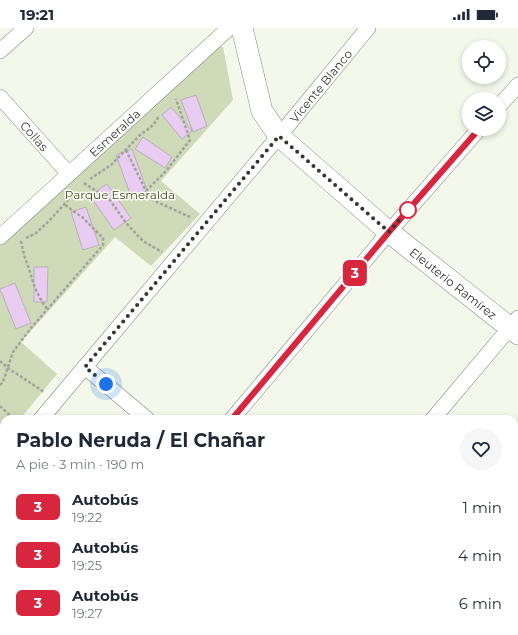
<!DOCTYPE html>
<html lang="es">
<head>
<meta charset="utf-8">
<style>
  body { margin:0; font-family:Montserrat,sans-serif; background:#f6f6f7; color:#1f2937; height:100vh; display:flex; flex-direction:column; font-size:15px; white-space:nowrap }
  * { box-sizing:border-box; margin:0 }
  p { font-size:13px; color:#747a83 }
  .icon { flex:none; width:22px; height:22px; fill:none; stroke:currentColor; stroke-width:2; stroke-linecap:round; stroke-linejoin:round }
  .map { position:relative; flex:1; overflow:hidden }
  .side { position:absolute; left:0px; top:387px; width:518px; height:220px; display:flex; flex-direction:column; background:#fff; border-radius:12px 12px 0 0; box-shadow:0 2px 6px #0003 }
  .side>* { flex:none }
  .badge { padding:0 8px; border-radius:6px; font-size:14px; line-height:26px }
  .buttons { position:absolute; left:462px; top:12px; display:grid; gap:8px }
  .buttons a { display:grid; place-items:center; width:44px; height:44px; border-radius:50%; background:#fff; box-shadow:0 2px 6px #0003; font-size:20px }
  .you { position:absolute; width:20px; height:20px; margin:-10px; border:3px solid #fff; border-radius:50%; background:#1a73e8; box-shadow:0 0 0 6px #1a73e833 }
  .map>.badge { position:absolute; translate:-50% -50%; box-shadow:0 0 0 2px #fff }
  .round { display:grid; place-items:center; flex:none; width:42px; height:42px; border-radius:21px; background:#f6f6f7 }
  .headline { display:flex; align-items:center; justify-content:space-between; height:68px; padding:0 16px }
  h1 { font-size:19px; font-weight:700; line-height:30px }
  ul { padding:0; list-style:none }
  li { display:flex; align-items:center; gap:12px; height:48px; padding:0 16px }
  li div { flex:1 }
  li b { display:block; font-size:15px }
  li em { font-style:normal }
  li .badge { min-width:44px; font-weight:700; text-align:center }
  .status { display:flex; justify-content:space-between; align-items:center; height:28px; padding:0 20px; background:#fff; direction:ltr }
  .status svg { height:11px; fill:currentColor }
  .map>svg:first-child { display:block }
  .green { fill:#cedab8 }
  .building { fill:#e9ccf1; stroke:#b7afb9 }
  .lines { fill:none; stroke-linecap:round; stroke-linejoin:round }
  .street-casing { stroke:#83887c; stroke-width:16 }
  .secondary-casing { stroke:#83887c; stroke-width:22 }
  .path { stroke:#a1a49b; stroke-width:2.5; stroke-dasharray:3 2; stroke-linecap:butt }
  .street { stroke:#fff; stroke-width:15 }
  .secondary { stroke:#fff; stroke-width:21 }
  .line-casing { stroke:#fff; stroke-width:9 }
  .line { stroke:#d7263d; stroke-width:6 }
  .walk { stroke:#343631; stroke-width:4; stroke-dasharray:0 7.2 }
  .stop-dot { fill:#fff; stroke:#d7263d; stroke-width:2 }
  .labels { text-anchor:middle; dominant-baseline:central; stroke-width:3; stroke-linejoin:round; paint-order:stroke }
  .street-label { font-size:12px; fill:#343631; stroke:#fff }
  .park-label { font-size:12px; fill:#405112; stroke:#fff }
</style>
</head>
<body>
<div class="status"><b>19:21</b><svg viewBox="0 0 49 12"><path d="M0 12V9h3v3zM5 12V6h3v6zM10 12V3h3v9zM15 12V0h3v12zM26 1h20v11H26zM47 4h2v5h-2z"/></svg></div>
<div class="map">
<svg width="518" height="607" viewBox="0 0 518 607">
  <rect width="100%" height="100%" fill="#f3f8eb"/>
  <polygon class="green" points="218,18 223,19 233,72 161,153 200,186 151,238 115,209 21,314 57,346 20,391 4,391 4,410 0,415 0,218"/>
  <g class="building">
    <polygon points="196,67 207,98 193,104 181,72"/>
    <polygon points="171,79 192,103 182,111 162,87"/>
    <polygon points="143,109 172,129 165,140 135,121"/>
    <polygon points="132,121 148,165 132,171 116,127"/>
    <polygon points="107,156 131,190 114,202 90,168"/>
    <polygon points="86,179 99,217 83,222 71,184"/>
    <polygon points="34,239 48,239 47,274 34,274"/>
    <polygon points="15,255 31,295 16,301 0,261"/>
  </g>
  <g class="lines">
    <defs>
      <g id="street">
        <polyline points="0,23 26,0"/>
        <path id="s1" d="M0 69 69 146"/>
        <polyline points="499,78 518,57"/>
        <path id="s2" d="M0 209 229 0"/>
        <polyline points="85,339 147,391"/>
        <path id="s3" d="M41 391 279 108 368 0"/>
        <polyline points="232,391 389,204 479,101"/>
        <polyline points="433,391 518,290"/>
        <polyline points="0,440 4,435"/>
        <polyline points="50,607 54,603"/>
        <polyline points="252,607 255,603"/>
      </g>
      <g id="secondary">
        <path id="s4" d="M242 0 262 83 279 108 389 204 518 306"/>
      </g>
    </defs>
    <use href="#street" class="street-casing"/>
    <use href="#secondary" class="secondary-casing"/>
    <g class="path">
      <polyline points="126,122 146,163 153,172 190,189"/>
      <polyline points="90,151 111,137 141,106 150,100 157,92 159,87"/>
      <polyline points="84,155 110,172 126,195 143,213 162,224"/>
      <polyline points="146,163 166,143 190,112 176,71"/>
      <polyline points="26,210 36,205 49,193 69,171"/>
      <polyline points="21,213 24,227 29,241 35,260 41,272 47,281"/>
      <polyline points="0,333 8,340 44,364"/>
      <polyline points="0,357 3,354 13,324 31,300 103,217 103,210 82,189 73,183 64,176"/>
      <polyline points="0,378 14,391"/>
    </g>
    <use href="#street" class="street"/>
    <use href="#secondary" class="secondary"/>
  </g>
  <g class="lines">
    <defs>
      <polyline id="line" points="232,391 389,204 479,101"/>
    </defs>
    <use href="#line" class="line-casing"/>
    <use href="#line" class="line"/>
    <polyline class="walk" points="106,356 85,339 279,108 389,204 409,181 408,182"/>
  </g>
  <circle class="stop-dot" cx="408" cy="182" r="8"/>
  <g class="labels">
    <g class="street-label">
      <text stroke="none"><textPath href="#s3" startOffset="435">Vicente Blanco</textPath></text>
      <text stroke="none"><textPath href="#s2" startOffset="155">Esmeralda</textPath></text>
      <text stroke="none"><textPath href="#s1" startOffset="52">Collas</textPath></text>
      <text stroke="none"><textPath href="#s4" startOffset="344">Eleuterio Ramírez</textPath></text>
    </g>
    <g class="park-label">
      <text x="120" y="166">Parque Esmeralda</text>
    </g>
  </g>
</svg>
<div class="buttons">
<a><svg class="icon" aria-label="locate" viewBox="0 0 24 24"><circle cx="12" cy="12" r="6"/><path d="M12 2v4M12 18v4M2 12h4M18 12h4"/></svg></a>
<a><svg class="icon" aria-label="layers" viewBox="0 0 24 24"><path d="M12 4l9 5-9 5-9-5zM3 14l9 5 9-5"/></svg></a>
</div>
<div class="you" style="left:106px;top:356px"></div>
<b class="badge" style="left:355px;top:245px;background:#d7263d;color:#fff">3</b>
<section class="side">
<div class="headline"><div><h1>Pablo Neruda / El Chañar</h1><p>A pie · 3 min · 190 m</p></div><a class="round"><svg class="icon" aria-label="heart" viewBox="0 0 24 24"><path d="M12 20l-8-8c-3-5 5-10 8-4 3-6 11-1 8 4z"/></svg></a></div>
<ul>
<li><span class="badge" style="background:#d7263d;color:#fff">3</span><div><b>Autobús</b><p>19:22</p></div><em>1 min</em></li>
<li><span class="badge" style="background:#d7263d;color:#fff">3</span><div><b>Autobús</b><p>19:25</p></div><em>4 min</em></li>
<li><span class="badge" style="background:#d7263d;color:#fff">3</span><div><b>Autobús</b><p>19:27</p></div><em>6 min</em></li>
</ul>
</section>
</div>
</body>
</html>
